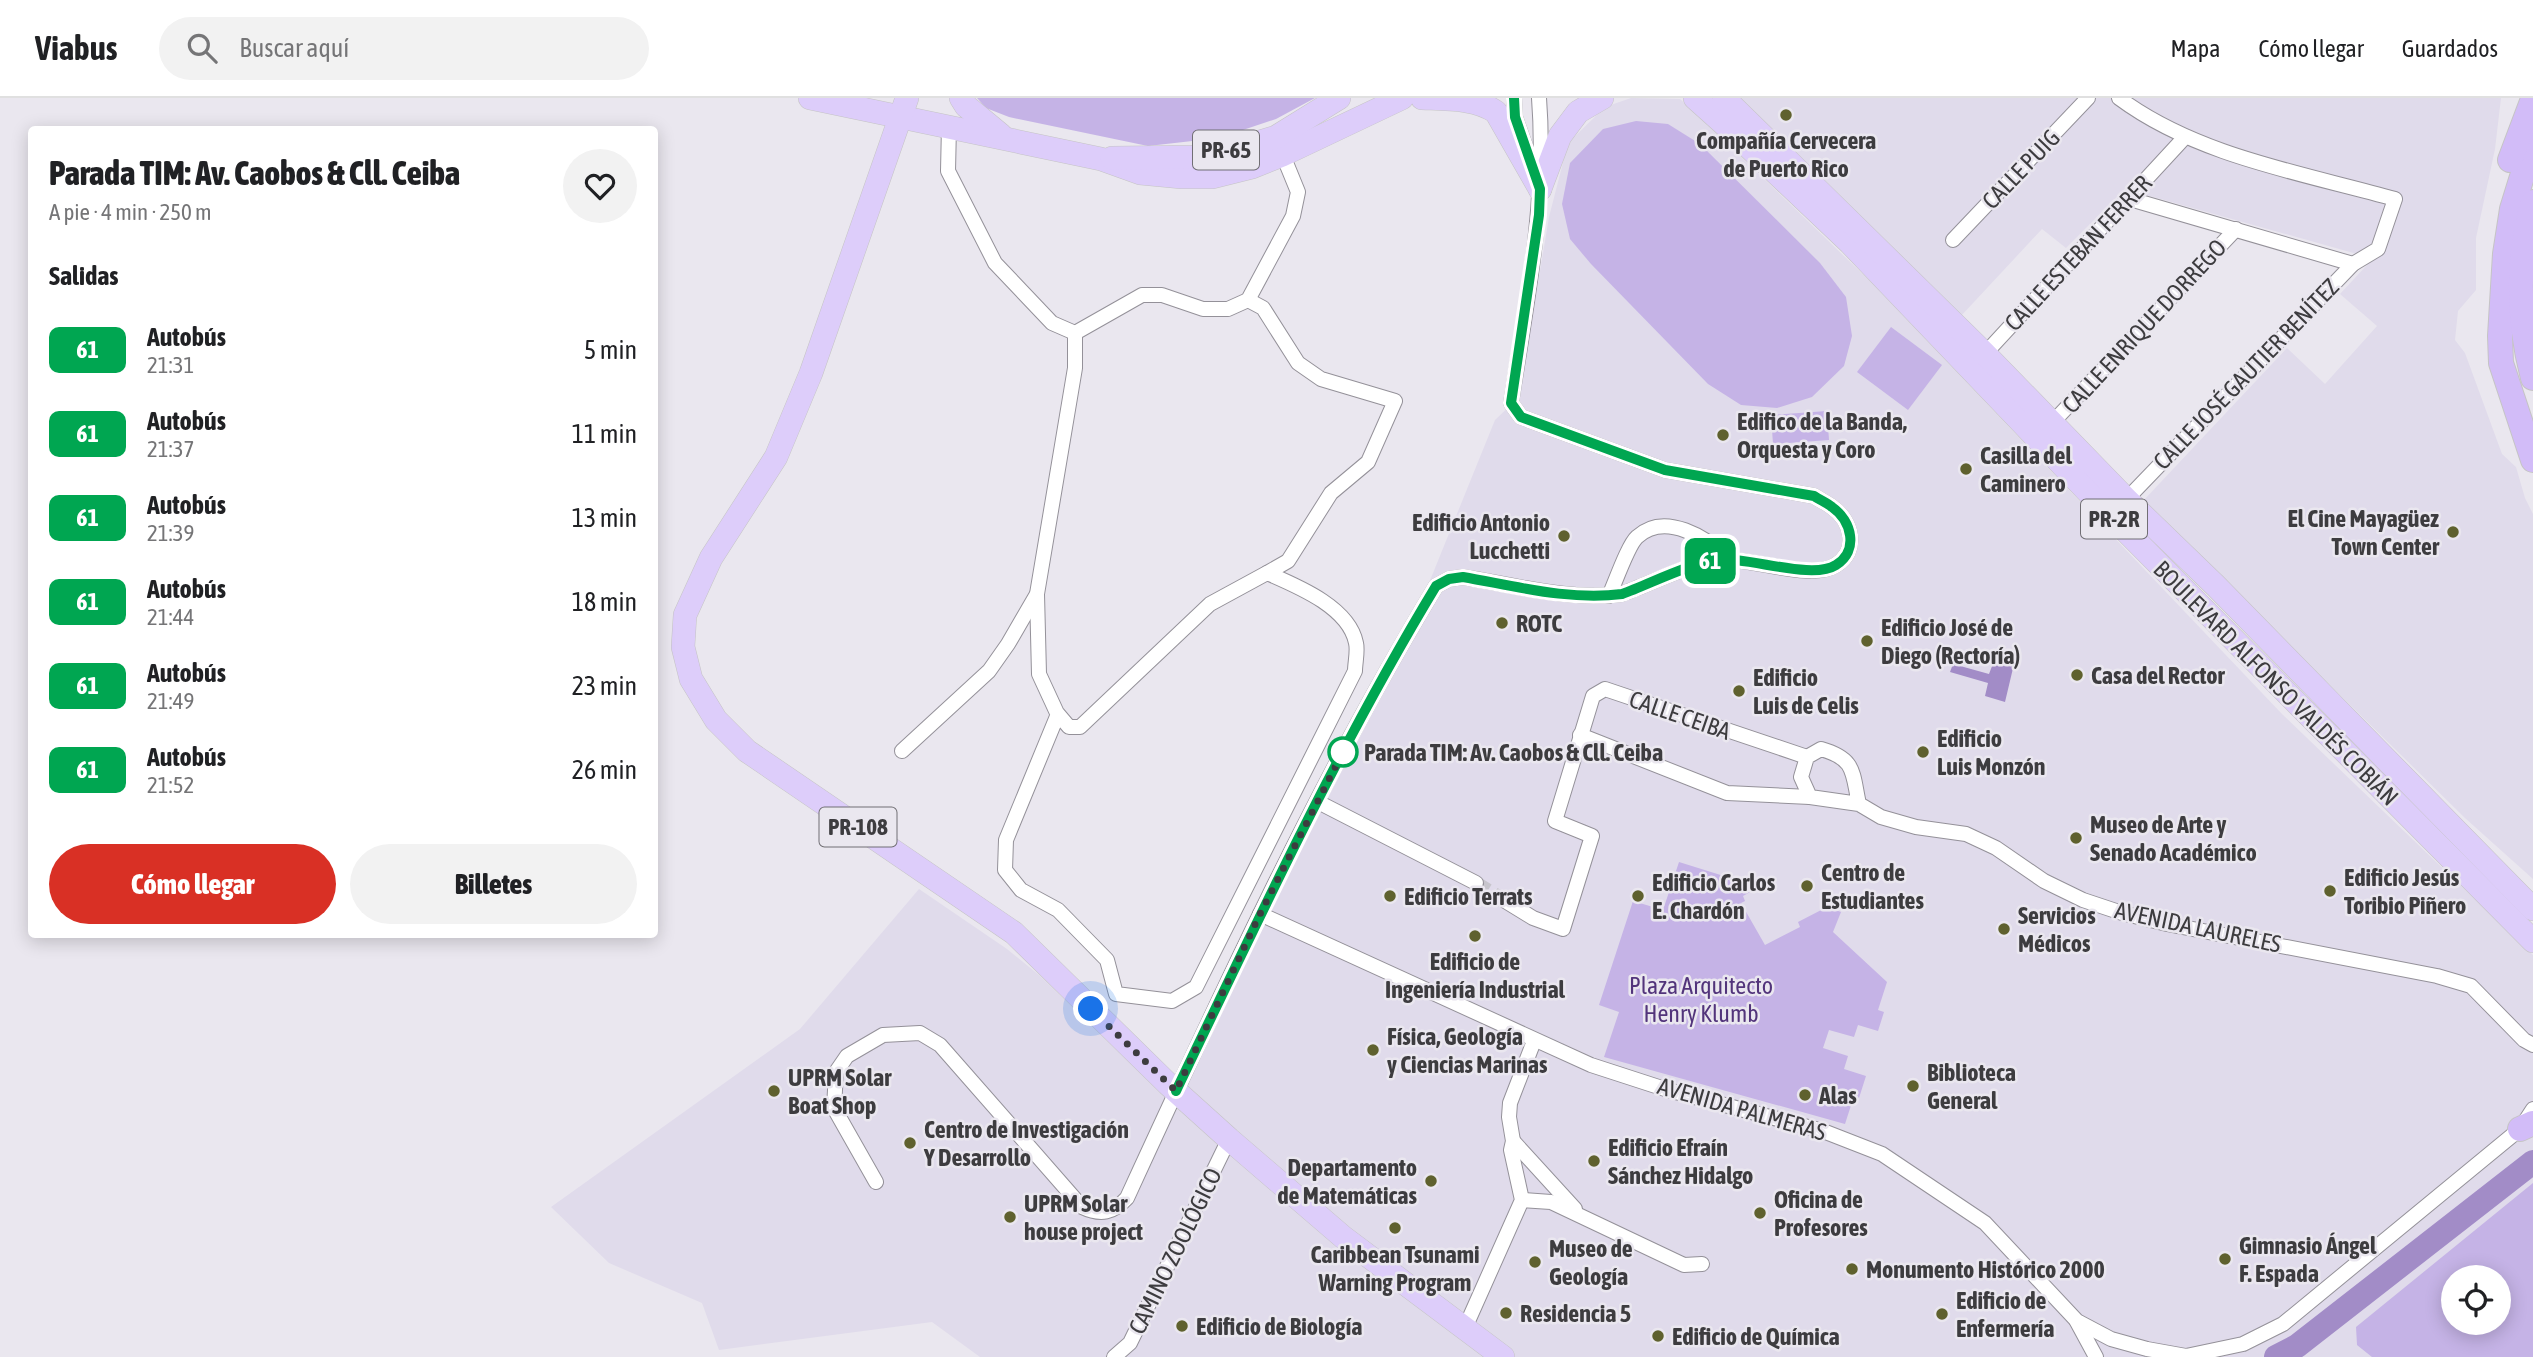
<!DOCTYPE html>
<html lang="es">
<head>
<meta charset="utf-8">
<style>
  body { margin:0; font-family:"Asap Condensed",sans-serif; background:#f2f2f2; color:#202124; height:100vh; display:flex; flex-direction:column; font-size:26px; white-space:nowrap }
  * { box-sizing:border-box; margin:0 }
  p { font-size:23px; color:#757577 }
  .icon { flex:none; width:38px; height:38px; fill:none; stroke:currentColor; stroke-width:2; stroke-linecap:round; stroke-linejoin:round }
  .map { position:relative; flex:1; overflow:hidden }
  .side { position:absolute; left:28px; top:28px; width:630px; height:812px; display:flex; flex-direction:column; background:#fff; border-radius:7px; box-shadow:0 4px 18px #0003 }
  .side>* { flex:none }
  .badge { padding:0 14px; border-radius:10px; font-size:24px; line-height:46px }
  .tools { position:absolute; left:2441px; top:1167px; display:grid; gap:14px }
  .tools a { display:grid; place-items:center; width:70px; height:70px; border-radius:50%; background:#fff; box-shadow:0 4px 18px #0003; font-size:35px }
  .you { position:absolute; width:35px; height:35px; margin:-18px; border:5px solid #fff; border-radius:50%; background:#1a73e8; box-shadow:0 0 0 10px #1a73e833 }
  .map>.badge { position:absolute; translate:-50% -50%; box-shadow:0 0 0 4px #fff }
  h2 { padding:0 21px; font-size:26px; line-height:63px }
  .round { display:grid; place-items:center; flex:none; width:74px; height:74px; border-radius:37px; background:#f2f2f2 }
  .overview { display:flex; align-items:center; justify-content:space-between; height:119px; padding:0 21px }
  h1 { font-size:33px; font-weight:800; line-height:52px }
  .cta { display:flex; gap:14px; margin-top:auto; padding:14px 21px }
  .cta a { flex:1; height:80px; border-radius:42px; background:#d93025; color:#fff; font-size:28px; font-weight:800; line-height:80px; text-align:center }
  .cta a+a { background:#f2f2f2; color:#202124 }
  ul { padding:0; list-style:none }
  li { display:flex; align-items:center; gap:21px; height:84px; padding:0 21px }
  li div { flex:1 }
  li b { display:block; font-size:26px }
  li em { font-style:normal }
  li .badge { min-width:77px; font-weight:700; text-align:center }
  header { display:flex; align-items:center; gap:42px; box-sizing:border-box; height:98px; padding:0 35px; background:#fff; border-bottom:2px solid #e0e0e0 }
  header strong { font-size:33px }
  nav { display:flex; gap:38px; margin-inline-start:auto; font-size:24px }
  .search { width:490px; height:63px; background:#f2f2f2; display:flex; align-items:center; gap:18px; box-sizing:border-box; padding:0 24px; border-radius:38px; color:#757577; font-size:26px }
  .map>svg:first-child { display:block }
  .built { fill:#e0dbeb; fill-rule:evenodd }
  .green { fill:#c5b3e6; fill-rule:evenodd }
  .water { fill:#a28cc7 }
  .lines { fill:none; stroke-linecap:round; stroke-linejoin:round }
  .river { stroke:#a28cc7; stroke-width:24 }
  .minor-tunnel { stroke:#c7c5cc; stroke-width:14; stroke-dasharray:14 7; stroke-linecap:butt }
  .minor-casing { stroke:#949199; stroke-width:16 }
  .primary-casing { stroke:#c5c4c5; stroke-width:24 }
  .trunk-casing { stroke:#c5c4c5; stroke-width:26 }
  .minor { stroke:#fff; stroke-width:14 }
  .primary { stroke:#ddcdfa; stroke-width:23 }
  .trunk { stroke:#d2bcf8; stroke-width:24 }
  .line-casing { stroke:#fff; stroke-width:16 }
  .line { stroke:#00a651; stroke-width:10 }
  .walk { stroke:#3d3c3f; stroke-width:7; stroke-dasharray:0 12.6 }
  .poi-dot { fill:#5f612e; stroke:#eae7ef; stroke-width:2.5 }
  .stop-dot { fill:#fff; stroke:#00a651; stroke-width:3.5 }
  .labels { text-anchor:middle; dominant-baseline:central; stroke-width:5; stroke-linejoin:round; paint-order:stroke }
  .shield { fill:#eae7ef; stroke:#716f74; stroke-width:2 }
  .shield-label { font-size:23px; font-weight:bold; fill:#3d3c3f }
  .poi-label { font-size:24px; font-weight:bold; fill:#3d3c3f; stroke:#eae7ef; text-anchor:start }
  .street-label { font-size:24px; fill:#3d3c3f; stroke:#eae7ef }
  .stop-label { font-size:24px; font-weight:bold; fill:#3d3c3f; stroke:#eae7ef; text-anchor:start }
  .park-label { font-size:24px; fill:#52347b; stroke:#eae7ef }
</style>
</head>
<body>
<header>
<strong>Viabus</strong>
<div class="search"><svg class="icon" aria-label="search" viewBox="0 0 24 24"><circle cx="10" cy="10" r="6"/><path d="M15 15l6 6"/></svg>Buscar aquí</div>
<nav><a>Mapa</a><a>Cómo llegar</a><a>Guardados</a></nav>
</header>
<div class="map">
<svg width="2533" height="1259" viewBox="0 0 2533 1259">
  <rect width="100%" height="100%" fill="#eae7ef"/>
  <g class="built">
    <path d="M1631 0 1680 1 1704 23 1873 186 2282 616 2533 857V1259H980L932 1224 719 1252 702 1205 609 1165 551 1109 800 931 919 791 1007 851 1039 877 1154 988 1168 986 1177 977 1256 814 1431 480 1495 322 1519 299 1549 119 1568 45 1605 9ZM2454 1180H2499V1225H2454Z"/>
    <polygon points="1738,0 2501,0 2495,51 2476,140 2476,192 2458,213 2455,242 2465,255 2502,356 2516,369 2525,400 2533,416 2533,781 2465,720 2143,403 2287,250 2325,286 2377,228 2340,196 2367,167 2357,156 2125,91 2066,150 2042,131 1961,218"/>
  </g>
  <g class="green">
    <polygon points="977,0 1315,0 1276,21 1219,40 1148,48 1009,19 986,10"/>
    <polygon points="1636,23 1668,26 1700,46 1820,165 1846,199 1852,238 1844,268 1812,299 1777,310 1741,307 1708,286 1591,166 1570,141 1562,106 1570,65 1603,31"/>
    <polygon points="1891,229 1942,267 1908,312 1857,274"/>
    <polygon points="1827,313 1829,342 1773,346 1771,317"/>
    <polygon points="1679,764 1759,789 1743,798 1745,803 1741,805 1765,847 1800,829 1798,824 1827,809 1841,814 1833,834 1887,884 1878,912 1884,914 1878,933 1858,927 1854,939 1829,932 1823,950 1848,958 1844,971 1866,978 1859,1000 1854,998 1845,1026 1604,959 1619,914 1599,907 1633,803 1663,812"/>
    <path d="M2533 1085V1259H2372L2357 1247 2356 1229ZM2454 1180H2499V1225H2454Z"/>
  </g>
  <polygon class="water" points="1994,563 2014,566 2005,604 1985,598 1988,585 1950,574 1953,566 1989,576"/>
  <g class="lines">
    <polyline class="river" points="2276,1259 2297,1248 2533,1064"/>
    <polyline class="minor-tunnel" points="1476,785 1502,801"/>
    <defs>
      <g id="minor">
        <polyline points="1514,0 1515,19 1526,50"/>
        <path d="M2119 0C2197 58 2302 75 2395 101L2378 151 2353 166 2121 407"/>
        <polyline points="949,28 948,73 995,165 1052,225 1075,235"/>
        <polyline points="2130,101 2353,166"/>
        <polyline points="1953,142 2088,0"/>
        <polyline points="1248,202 1263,210 1298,265 1321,281 1395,303 1368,364 1331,395 1288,463 1267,475"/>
        <polyline points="1981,260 2185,39"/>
        <polyline points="2052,325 2236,131"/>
        <path d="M1037 496 1039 576 1057 615 1058 616 1069 629H1080L1210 506 1267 475C1297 488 1349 509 1356 545 1358 553 1355 565 1355 573L1196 889 1172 903 1116 896 1107 862 1058 812 1021 792 1005 772 1006 742 1058 616"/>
        <path d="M1609 498C1615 485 1628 447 1637 439 1665 413 1707 440 1729 461"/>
        <polyline points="1580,637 1727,695 1810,699"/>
        <polyline points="902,653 989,573 1008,546 1037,496 1075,270 1075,235 1142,197 1162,197 1203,211 1228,211 1248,202 1293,118 1298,94 1280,50"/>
        <polyline points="1318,704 1476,785"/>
        <path d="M1859 706C1852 674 1856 661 1821 651L1807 659 1801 679 1810 699 1859 706 1881 719 1916 729 1966 736 1996 750 2044 783 2083 802 2122 815 2167 826 2437 878 2471 888 2524 942 2533 947"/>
        <polyline points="1502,801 1533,820 1563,831 1592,738 1555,723 1593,598 1605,591 1807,659"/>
        <polyline points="1260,816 1591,967 1668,992 1823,1033 1882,1056 1985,1125 2077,1223 2111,1241 2147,1251 2186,1258 2243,1246 2283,1226 2520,1031 2533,1011"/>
        <polyline points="1513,1043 1575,1111"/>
        <path d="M876 1084 834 1010 836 974 847 958 883 937 920 935 940 947 1082 1109C1101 1118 1113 1115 1127 1100 1222 893 1318 684 1436 488L1449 481 1463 479C1515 487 1570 503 1622 496 1647 487 1688 467 1713 462 1747 457 1809 484 1836 467 1859 453 1852 423 1832 409 1827 405 1820 402 1814 398L1665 372 1521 319 1511 305C1527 204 1547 102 1539 0"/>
        <polyline points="1522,1102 1551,1104 1684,1167 1702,1166"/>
        <polyline points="2077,1224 2096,1259"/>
        <polyline points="1465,1230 1522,1102 1511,1052 1513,1043 1509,1019 1510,1005 1534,943"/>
        <polyline points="1114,1259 1130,1245 1229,1041"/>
      </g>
      <g id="primary">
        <polyline points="810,0 1101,61 1140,75 1182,79 1212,79 1252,69 1282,57 1402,0"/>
        <polyline points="907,0 811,275 776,359 711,460 685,517 683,549 691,581 716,622 747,653 1014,835 1168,986 1229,1041 1343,1139 1503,1259"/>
        <polyline points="961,0 966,8 1001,37"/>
        <path d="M1422 0C1447 1 1476 0 1496 14L1540 91"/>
        <polyline points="1695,0 1734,35 1850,145 2111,418 2533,843"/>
        <polyline points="1724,0 1985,256 2126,401 2216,488 2533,811"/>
        <polyline points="1112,60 1197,59 1253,46 1276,39 1339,0"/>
        <polyline points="1540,91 1560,38 1578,14 1602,0"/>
      </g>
      <g id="trunk">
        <polyline points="2533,43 2512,111 2505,156 2500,238 2501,265 2533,362"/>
        <polyline points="2510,62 2533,1"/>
        <path d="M2533 104C2516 162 2518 222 2533 280"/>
        <polyline points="2520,1031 2533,1025"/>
      </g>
    </defs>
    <use href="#minor" class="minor-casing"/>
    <use href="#primary" class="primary-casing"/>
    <use href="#trunk" class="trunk-casing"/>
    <use href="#minor" class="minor"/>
    <use href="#primary" class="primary"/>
    <use href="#trunk" class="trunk"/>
  </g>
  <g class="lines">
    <defs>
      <path id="line" d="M1176 993C1258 822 1338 650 1436 488L1449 481 1463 479C1515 488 1570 503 1622 496 1647 487 1689 466 1713 462 1746 457 1811 483 1836 467 1859 453 1852 423 1832 409 1827 405 1820 402 1814 398L1665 372 1521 319 1511 305 1539 117 1540 91 1515 19 1514 0"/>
    </defs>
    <use href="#line" class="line-casing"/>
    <use href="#line" class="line"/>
    <polyline class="walk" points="1091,911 1176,993 1260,816 1343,654"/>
  </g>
  <g class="poi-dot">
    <circle cx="1786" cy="17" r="7"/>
    <circle cx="1723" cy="337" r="7"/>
    <circle cx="1966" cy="371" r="7"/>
    <circle cx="2453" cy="434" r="7"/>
    <circle cx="1564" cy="438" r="7"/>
    <circle cx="1502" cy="525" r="7"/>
    <circle cx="1867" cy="543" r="7"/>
    <circle cx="2077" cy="577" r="7"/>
    <circle cx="1739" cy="593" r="7"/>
    <circle cx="1923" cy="654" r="7"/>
    <circle cx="2076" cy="740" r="7"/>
    <circle cx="1807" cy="788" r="7"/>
    <circle cx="2330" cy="793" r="7"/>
    <circle cx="1390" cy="798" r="7"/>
    <circle cx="1638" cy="798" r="7"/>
    <circle cx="2004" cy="831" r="7"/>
    <circle cx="1475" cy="838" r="7"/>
    <circle cx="1373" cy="952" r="7"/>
    <circle cx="1913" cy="988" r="7"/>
    <circle cx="774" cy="993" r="7"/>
    <circle cx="1805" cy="997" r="7"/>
    <circle cx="910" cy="1045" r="7"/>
    <circle cx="1594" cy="1063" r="7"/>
    <circle cx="1431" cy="1083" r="7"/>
    <circle cx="1760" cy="1115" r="7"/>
    <circle cx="1010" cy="1119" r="7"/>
    <circle cx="1395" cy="1130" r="7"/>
    <circle cx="2225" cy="1161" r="7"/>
    <circle cx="1535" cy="1164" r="7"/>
    <circle cx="1852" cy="1171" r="7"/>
    <circle cx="1506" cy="1215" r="7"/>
    <circle cx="1942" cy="1216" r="7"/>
    <circle cx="1182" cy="1228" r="7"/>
    <circle cx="1658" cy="1238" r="7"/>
  </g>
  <circle class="stop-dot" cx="1343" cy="654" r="14"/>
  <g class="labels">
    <g class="shield">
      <rect x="1193" y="32.5" width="66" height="39" rx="5"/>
      <rect x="2081" y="401.5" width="66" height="39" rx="5"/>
      <rect x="819.5" y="709.5" width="77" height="39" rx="5"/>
    </g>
    <g class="shield-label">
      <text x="1226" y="52">PR-65</text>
      <text x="2114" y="421">PR-2R</text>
      <text x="858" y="729">PR-108</text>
    </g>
    <g class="poi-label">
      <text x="1786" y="42" text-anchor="middle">Compañía Cervecera<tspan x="1786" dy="28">de Puerto Rico</tspan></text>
      <text x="1737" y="323">Edifico de la Banda,<tspan x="1737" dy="28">Orquesta y Coro</tspan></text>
      <text x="1980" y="357">Casilla del<tspan x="1980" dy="28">Caminero</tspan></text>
      <text x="2439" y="420" text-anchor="end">El Cine Mayagüez<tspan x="2439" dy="28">Town Center</tspan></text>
      <text x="1550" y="424" text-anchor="end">Edificio Antonio<tspan x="1550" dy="28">Lucchetti</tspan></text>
      <text x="1516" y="525">ROTC</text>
      <text x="1881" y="529">Edificio José de<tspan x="1881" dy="28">Diego (Rectoría)</tspan></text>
      <text x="2091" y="577">Casa del Rector</text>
      <text x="1753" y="579">Edificio<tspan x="1753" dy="28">Luis de Celis</tspan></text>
      <text x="1937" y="640">Edificio<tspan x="1937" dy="28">Luis Monzón</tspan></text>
      <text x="2090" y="726">Museo de Arte y<tspan x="2090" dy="28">Senado Académico</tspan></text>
      <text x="1821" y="774">Centro de<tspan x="1821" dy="28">Estudiantes</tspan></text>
      <text x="2344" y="779">Edificio Jesús<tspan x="2344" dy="28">Toribio Piñero</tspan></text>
      <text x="1652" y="784">Edificio Carlos<tspan x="1652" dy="28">E. Chardón</tspan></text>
      <text x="1404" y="798">Edificio Terrats</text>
      <text x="2018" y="817">Servicios<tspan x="2018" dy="28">Médicos</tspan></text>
      <text x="1475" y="863" text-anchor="middle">Edificio de<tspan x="1475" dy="28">Ingeniería Industrial</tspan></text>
      <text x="1387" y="938">Física, Geología<tspan x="1387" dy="28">y Ciencias Marinas</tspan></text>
      <text x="1927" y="974">Biblioteca<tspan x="1927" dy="28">General</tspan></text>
      <text x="788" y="979">UPRM Solar<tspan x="788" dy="28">Boat Shop</tspan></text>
      <text x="1819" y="997">Alas</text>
      <text x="924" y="1031">Centro de Investigación<tspan x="924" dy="28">Y Desarrollo</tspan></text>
      <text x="1608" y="1049">Edificio Efraín<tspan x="1608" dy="28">Sánchez Hidalgo</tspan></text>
      <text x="1417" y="1069" text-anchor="end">Departamento<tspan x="1417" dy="28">de Matemáticas</tspan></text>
      <text x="1774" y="1101">Oficina de<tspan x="1774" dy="28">Profesores</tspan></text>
      <text x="1024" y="1105">UPRM Solar<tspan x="1024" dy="28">house project</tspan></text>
      <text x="2239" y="1147">Gimnasio Ángel<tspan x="2239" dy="28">F. Espada</tspan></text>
      <text x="1549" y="1150">Museo de<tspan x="1549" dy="28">Geología</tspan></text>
      <text x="1395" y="1156" text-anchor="middle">Caribbean Tsunami<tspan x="1395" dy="28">Warning Program</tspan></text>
      <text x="1866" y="1171">Monumento Histórico 2000</text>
      <text x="1956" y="1202">Edificio de<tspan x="1956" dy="28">Enfermería</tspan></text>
      <text x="1520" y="1215">Residencia 5</text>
      <text x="1196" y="1228">Edificio de Biología</text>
      <text x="1672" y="1238">Edificio de Química</text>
    </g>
    <g class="street-label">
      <text transform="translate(2021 71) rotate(-46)">CALLE PUIG</text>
      <text transform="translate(2078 155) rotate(-47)">CALLE ESTEBAN FERRER</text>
      <text transform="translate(2144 228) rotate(-47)">CALLE ENRIQUE DORREGO</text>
      <text transform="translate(2246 276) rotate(-46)">CALLE JOSÉ GAUTIER BENÍTEZ</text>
      <text transform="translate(2276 585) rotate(45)">BOULEVARD ALFONSO VALDÉS COBIÁN</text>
      <text transform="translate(1680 617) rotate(19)">CALLE CEIBA</text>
      <text transform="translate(2198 829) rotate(12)">AVENIDA LAURELES</text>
      <text transform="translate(1742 1011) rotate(16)">AVENIDA PALMERAS</text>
      <text transform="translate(1175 1153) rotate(-64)">CAMINO ZOOLÓGICO</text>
    </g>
    <g class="stop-label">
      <text x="1364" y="654">Parada TIM: Av. Caobos &amp; Cll. Ceiba</text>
    </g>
    <g class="park-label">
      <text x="1701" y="887">Plaza Arquitecto<tspan x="1701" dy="28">Henry Klumb</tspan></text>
    </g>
  </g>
</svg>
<div class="tools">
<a><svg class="icon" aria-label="locate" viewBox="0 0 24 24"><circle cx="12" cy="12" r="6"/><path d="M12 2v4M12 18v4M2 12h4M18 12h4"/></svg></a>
</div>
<div class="you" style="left:1091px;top:911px"></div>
<b class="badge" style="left:1710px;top:463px;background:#00a651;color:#fff">61</b>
<section class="side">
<div class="overview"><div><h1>Parada TIM: Av. Caobos &amp; Cll. Ceiba</h1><p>A pie · 4 min · 250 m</p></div><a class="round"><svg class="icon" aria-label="heart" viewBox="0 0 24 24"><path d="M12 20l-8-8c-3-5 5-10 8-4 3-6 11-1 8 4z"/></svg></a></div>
<h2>Salidas</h2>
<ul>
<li><span class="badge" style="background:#00a651;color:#fff">61</span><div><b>Autobús</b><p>21:31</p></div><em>5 min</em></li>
<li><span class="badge" style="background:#00a651;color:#fff">61</span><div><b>Autobús</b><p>21:37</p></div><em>11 min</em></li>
<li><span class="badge" style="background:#00a651;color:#fff">61</span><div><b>Autobús</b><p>21:39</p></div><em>13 min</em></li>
<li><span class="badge" style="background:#00a651;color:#fff">61</span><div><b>Autobús</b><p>21:44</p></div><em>18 min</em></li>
<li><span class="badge" style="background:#00a651;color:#fff">61</span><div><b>Autobús</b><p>21:49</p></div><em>23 min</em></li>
<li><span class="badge" style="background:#00a651;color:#fff">61</span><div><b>Autobús</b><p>21:52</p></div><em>26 min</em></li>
</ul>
<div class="cta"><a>Cómo llegar</a><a>Billetes</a></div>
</section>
</div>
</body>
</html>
